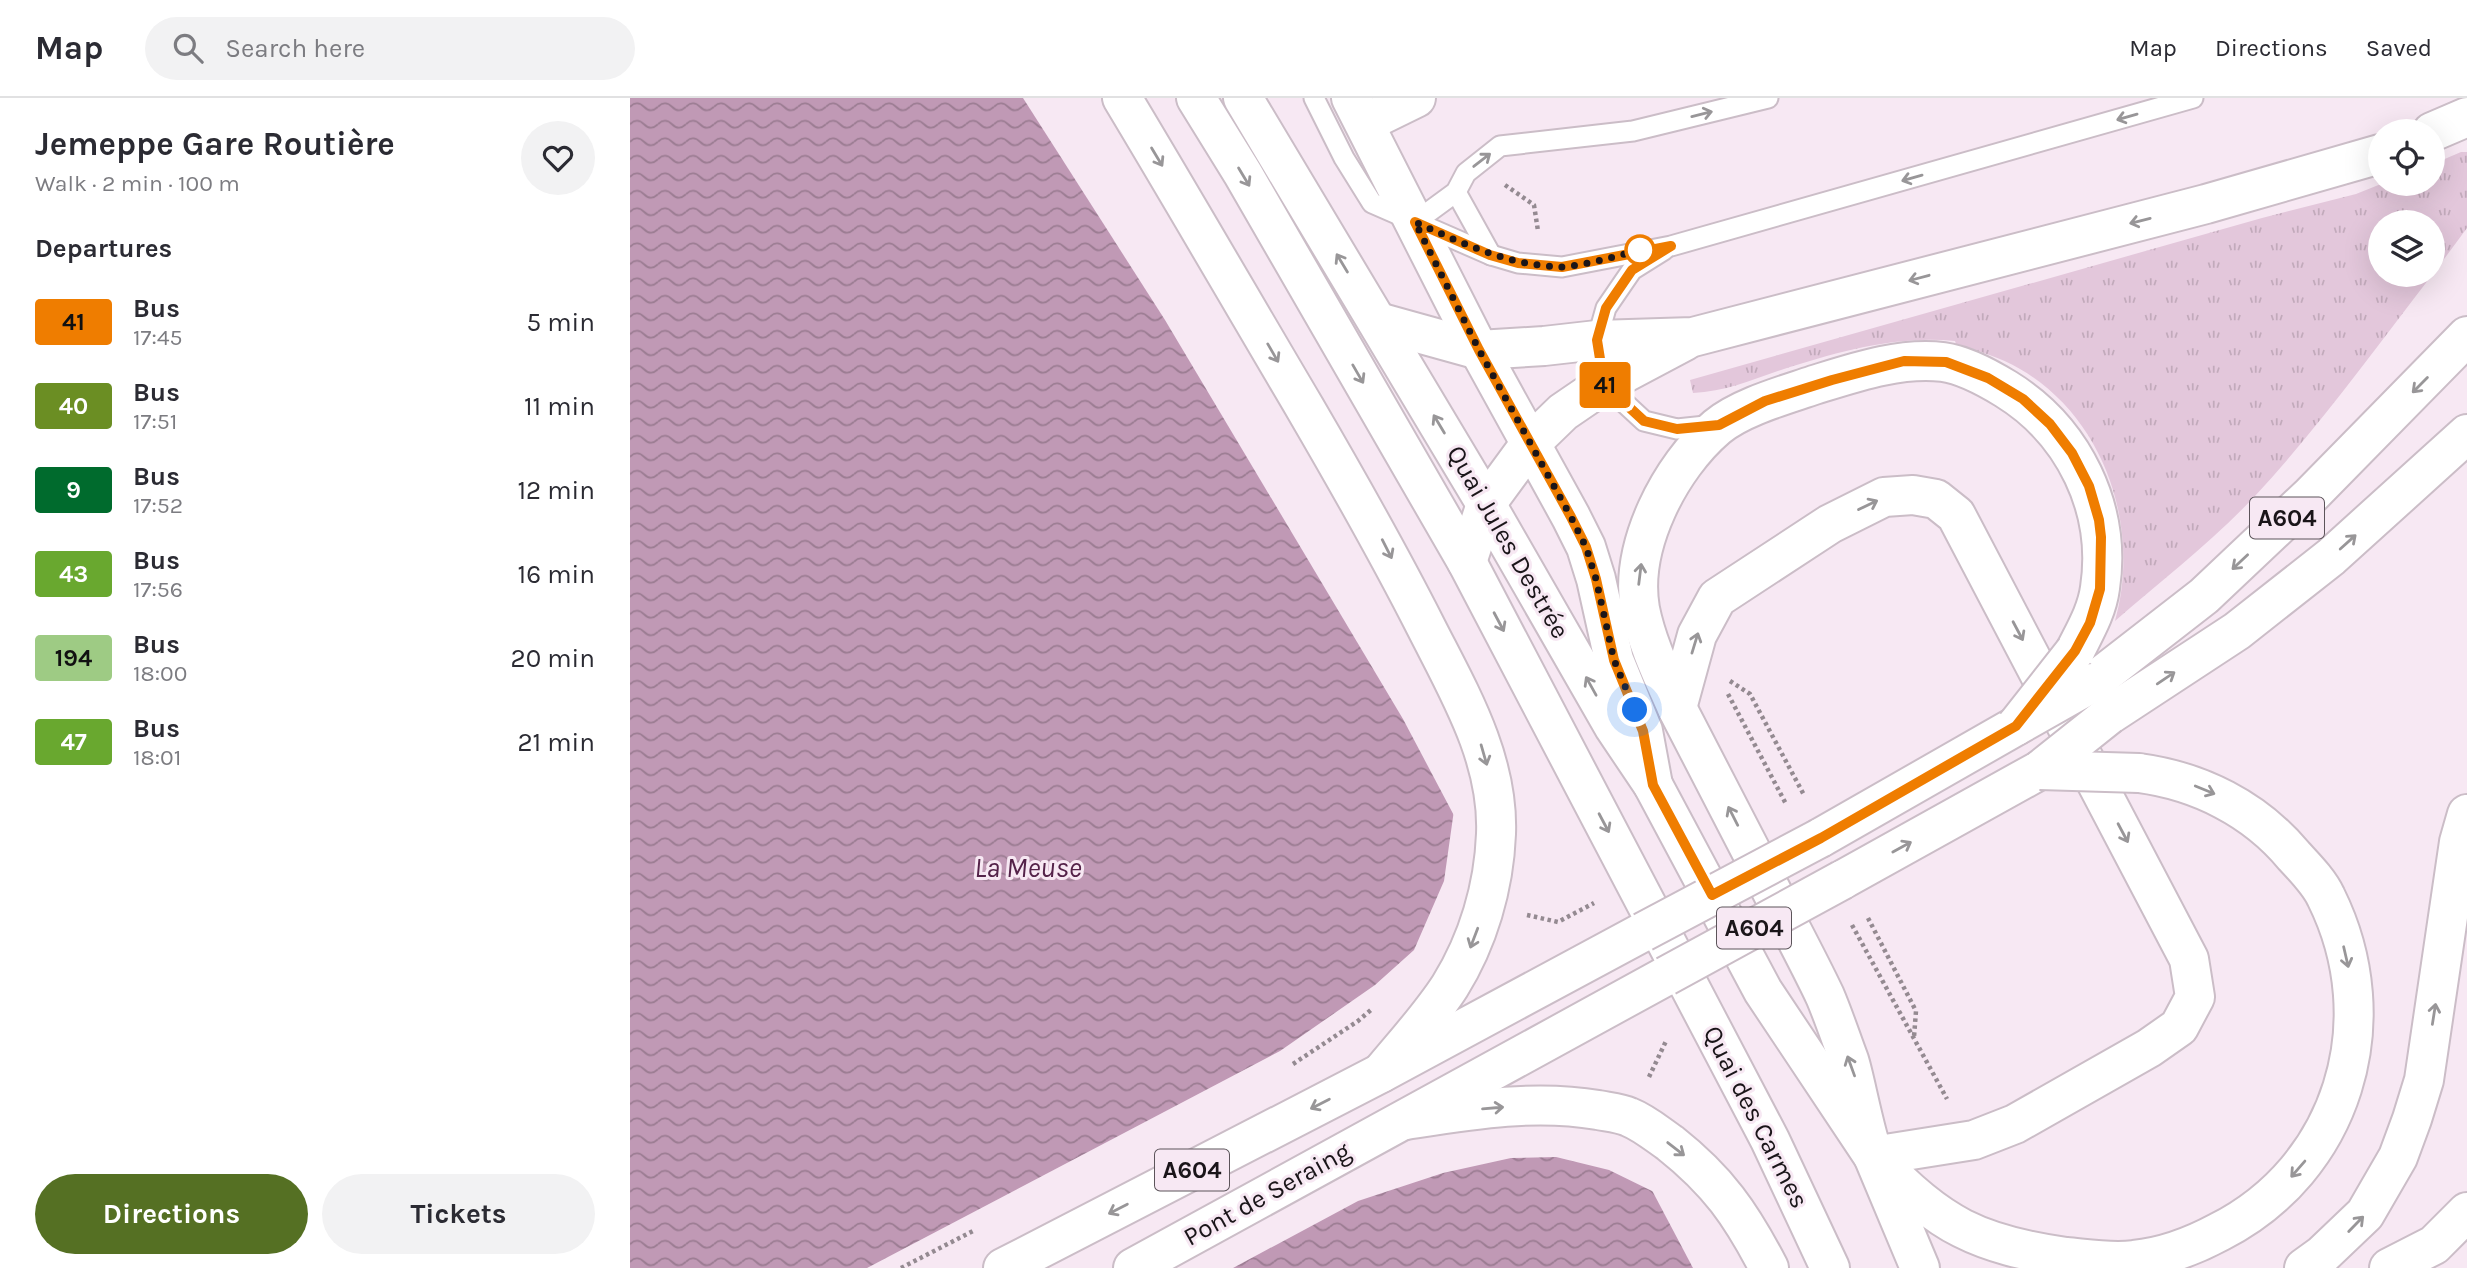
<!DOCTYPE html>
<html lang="en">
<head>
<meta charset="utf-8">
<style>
  body { margin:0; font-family:Karla,sans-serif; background:#f2f2f3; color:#2b2b33; height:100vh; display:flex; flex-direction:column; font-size:26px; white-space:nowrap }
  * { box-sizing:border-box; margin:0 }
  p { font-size:23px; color:#7c7c81 }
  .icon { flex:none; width:38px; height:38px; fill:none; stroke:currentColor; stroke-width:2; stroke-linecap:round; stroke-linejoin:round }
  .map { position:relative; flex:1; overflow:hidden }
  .panel { display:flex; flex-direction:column; background:#fff; width:630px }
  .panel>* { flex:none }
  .badge { padding:0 14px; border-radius:5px; font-size:24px; line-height:46px }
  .fabs { position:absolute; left:1738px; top:21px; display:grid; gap:14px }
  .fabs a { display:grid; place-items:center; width:77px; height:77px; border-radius:50%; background:#fff; box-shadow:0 7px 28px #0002; font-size:35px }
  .you { position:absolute; width:35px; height:35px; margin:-18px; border:5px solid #fff; border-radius:50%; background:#1a73e8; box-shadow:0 0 0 10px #1a73e833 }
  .map>.badge { position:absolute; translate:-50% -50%; box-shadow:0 0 0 4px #fff }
  h2 { padding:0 35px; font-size:26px; line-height:63px }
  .round { display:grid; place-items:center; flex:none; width:74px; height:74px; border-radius:37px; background:#f2f2f3 }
  .overview { display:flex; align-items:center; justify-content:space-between; height:119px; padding:0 35px }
  h1 { font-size:33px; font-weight:700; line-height:52px }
  .primary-button { display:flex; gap:14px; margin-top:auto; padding:14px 35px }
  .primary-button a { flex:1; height:80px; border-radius:42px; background:#557023; color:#fff; font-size:28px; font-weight:700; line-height:80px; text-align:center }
  .primary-button a+a { background:#f2f2f3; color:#2b2b33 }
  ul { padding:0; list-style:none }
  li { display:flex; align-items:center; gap:21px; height:84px; padding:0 35px }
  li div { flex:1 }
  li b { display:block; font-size:26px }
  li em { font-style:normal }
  li .badge { min-width:77px; font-weight:700; text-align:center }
  header { display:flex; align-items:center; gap:42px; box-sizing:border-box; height:98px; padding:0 35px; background:#fff; border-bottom:2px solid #e1e1e2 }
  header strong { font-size:33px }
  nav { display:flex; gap:38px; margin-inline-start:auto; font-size:24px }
  .search { width:490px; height:63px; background:#f2f2f3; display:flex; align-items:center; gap:18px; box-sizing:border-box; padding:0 24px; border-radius:38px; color:#7c7c81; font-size:26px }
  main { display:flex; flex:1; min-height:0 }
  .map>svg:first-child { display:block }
  .grass { fill:url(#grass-tufts) }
  .water { fill:url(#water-waves) }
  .pier { fill:#f7e8f3 }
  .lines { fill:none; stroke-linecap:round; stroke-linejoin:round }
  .service-casing { stroke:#cbbdc7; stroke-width:23 }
  .minor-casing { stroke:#cbbdc7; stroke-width:42 }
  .tertiary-casing { stroke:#cbbdc7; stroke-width:42 }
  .secondary-casing { stroke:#cbbdc7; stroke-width:42 }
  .primary-casing { stroke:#cbbdc7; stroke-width:42 }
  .motorway-casing { stroke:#cbbdc7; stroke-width:42 }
  .path { stroke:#948a91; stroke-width:4.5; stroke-dasharray:3.5 3.5; stroke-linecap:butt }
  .service { stroke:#fff; stroke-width:19 }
  .minor { stroke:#fff; stroke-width:38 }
  .tertiary { stroke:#fff; stroke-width:38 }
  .secondary { stroke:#fff; stroke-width:38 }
  .primary { stroke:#fff; stroke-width:38 }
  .motorway { stroke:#fff; stroke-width:38 }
  .secondary-bridge-casing { stroke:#cbbdc7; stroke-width:42; stroke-linecap:butt }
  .primary-bridge-casing { stroke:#cbbdc7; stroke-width:42; stroke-linecap:butt }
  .motorway-bridge-casing { stroke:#cbbdc7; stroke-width:42; stroke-linecap:butt }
  .secondary-bridge { stroke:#fff; stroke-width:38 }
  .primary-bridge { stroke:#fff; stroke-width:38 }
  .motorway-bridge { stroke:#fff; stroke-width:38 }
  .oneway { stroke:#989698 }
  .line-casing { stroke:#fff; stroke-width:16 }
  .line { stroke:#ef7d00; stroke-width:10 }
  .walk { stroke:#1a1519; stroke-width:7; stroke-dasharray:0 12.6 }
  .stop-dot { fill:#fff; stroke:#ef7d00; stroke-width:3.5 }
  .labels { text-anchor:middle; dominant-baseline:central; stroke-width:6; stroke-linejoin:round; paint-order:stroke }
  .shield { fill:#f7e8f3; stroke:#5c545a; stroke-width:2 }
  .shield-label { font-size:24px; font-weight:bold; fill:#1a1519 }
  .street-label { font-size:26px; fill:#1a1519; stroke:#f7e8f3 }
  .water-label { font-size:28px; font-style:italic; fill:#542249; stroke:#f7e8f3 }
</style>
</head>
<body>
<header>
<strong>Map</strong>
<div class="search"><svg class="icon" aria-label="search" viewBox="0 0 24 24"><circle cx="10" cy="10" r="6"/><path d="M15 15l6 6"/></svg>Search here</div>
<nav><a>Map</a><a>Directions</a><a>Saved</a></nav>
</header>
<main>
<section class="panel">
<div class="overview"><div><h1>Jemeppe Gare Routière</h1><p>Walk · 2 min · 100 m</p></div><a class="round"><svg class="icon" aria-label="heart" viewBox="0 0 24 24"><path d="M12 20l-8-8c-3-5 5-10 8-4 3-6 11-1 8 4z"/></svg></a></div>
<h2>Departures</h2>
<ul>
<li><span class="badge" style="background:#ef7d00;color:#111">41</span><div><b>Bus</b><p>17:45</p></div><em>5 min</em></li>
<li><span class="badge" style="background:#6b8e23;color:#fff">40</span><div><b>Bus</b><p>17:51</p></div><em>11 min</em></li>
<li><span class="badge" style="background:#006b2d;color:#fff">9</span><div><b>Bus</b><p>17:52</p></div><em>12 min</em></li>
<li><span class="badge" style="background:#69a82f;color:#fff">43</span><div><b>Bus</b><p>17:56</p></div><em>16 min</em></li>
<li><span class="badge" style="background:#9ecb84;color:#111">194</span><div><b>Bus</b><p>18:00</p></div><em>20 min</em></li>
<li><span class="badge" style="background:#69a82f;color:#fff">47</span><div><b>Bus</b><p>18:01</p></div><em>21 min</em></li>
</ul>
<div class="primary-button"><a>Directions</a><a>Tickets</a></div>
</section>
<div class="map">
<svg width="1837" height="1170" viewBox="0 0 1837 1170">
  <defs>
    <pattern id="grass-tufts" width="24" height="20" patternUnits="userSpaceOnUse" patternTransform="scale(1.75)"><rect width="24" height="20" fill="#e3c7db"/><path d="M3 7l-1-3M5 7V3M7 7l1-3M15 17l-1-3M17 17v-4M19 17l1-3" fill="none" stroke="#c2aabb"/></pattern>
    <pattern id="water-waves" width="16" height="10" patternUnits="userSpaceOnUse" patternTransform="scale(1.75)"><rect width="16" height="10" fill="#c099b5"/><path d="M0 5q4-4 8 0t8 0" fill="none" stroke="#9b7c92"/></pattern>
  </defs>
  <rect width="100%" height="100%" fill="#f7e8f3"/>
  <path class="grass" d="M1831 54H1837V130L1803 176 1802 124H1750V177H1802C1745 251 1689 329 1625 398 1582 444 1532 482 1485 523 1511 431 1476 321 1390 271 1370 259 1348 253 1326 246L1325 243C1266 237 1207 254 1151 272 1122 282 1094 294 1063 295L1060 282 1632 120 1726 96 1751 86H1802L1803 66Z"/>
  <polygon class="water" points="0,0 393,0 535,222 773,621 1063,1170 0,1170"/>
  <polygon class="pier" points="824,712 1026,1095 979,1072 926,1059 881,1060 813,1075 728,1103 603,1170 237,1170 650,953 745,887 784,852 814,783"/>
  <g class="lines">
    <defs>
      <g id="service">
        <polyline points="684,0 714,60 742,105 861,157 888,165 932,169 1041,148 1563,0"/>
        <polyline points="826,94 861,157"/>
        <polyline points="785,124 826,94 836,75 870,48 1003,33 1138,0"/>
        <polyline points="1034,152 1002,172 976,210 967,242 974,286 1014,323 1047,331 1085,327"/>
      </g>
      <g id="minor">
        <polyline points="1047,610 1067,537 1087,500 1200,426 1254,399 1283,397 1306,401 1326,417 1559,861 1565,899 1549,929 1519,950 1385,1026 1344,1042 1243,1058"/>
        <polyline points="1759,1170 1804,1147 1837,1114"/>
      </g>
      <g id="tertiary">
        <polyline points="721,0 849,252 941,419 956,449 966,481 984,562 1013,633 1023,687"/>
        <polyline points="735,25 786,0"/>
      </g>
      <g id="secondary">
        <path d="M492 0C554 103 614 207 675 310 717 382 758 454 796 529 829 594 869 661 866 736 864 789 848 843 820 888 800 919 774 947 751 975"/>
        <polyline points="566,0 613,76 837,464 1140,1042 1200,1170"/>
        <polyline points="613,0 856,406 984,629 1023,687 1133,893 1243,1058 1290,1170"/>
        <path d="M1445 553C1455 533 1467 513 1470 490 1482 411 1444 333 1376 291 1358 280 1335 267 1313 264 1270 259 1226 274 1184 287 1155 297 1111 309 1087 329 1040 369 999 448 1010 511 1017 546 1033 578 1047 610 1077 668 1107 726 1137 784 1156 822 1177 860 1195 898 1204 919 1211 941 1219 962 1226 983 1237 1051 1248 1062 1308 1127 1350 1147 1436 1159 1458 1161 1482 1165 1504 1162 1533 1159 1563 1148 1589 1134 1713 1071 1758 924 1696 799 1689 784 1675 770 1664 758 1625 711 1569 683 1509 675"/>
        <path d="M776 1022C840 1012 903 1001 968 1012 978 1014 990 1015 999 1019 1014 1025 1027 1036 1040 1045 1088 1083 1111 1116 1139 1170"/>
      </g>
      <g id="primary">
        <polyline points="1190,740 1386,628"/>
        <polyline points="1212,782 1410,672"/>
        <polyline points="373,1170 751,975 1013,834"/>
        <polyline points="503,1170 1036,878"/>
      </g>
      <g id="motorway">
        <polyline points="1802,34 1837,19"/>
        <polyline points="748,224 849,252 914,248 967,242 1063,239 1576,106 1750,56"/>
        <polyline points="837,464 856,406 900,346 933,314 974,286 1055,243"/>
        <polyline points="1462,585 1574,498 1681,397 1837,238"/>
        <polyline points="1479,617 1607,533 1701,459 1837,336"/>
        <polyline points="1674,1170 1692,1157 1735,1116 1768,1059 1782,1021 1794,982 1829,744 1837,716"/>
      </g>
    </defs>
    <use href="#service" class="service-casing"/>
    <use href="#minor" class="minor-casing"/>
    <use href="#tertiary" class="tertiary-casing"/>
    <use href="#secondary" class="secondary-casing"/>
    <use href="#primary" class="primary-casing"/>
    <use href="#motorway" class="motorway-casing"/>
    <g class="path">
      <polyline points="875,87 904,107 908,133"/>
      <polyline points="1100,583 1120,596 1174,697"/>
      <polyline points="1098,596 1156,706"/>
      <polyline points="897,817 928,824 964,805"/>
      <polyline points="1238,820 1286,913 1284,939"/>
      <polyline points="1222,827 1317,1001"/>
      <polyline points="663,966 728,923 742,911"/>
      <polyline points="1019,979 1036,943"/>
      <polyline points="271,1170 345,1132"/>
    </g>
    <use href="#service" class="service"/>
    <use href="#minor" class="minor"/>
    <use href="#tertiary" class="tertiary"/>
    <use href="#secondary" class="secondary"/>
    <use href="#primary" class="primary"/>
    <use href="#motorway" class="motorway"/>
    <defs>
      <g id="secondary-bridge">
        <polyline points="1386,628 1445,553"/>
        <polyline points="1410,672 1509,675"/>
      </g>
      <g id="primary-bridge">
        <polyline points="1013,834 1190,740"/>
        <polyline points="1036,878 1212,782"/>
      </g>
      <g id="motorway-bridge">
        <polyline points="1386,628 1462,585"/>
        <polyline points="1410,672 1479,617"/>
      </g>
    </defs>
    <use href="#secondary-bridge" class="secondary-bridge-casing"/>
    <use href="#primary-bridge" class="primary-bridge-casing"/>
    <use href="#motorway-bridge" class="motorway-bridge-casing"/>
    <use href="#secondary-bridge" class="secondary-bridge"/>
    <use href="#primary-bridge" class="primary-bridge"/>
    <use href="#motorway-bridge" class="motorway-bridge"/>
  </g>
  <defs><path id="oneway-shaft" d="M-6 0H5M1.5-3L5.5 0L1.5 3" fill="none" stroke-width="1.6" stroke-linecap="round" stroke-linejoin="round" transform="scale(1.75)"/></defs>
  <g class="oneway">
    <use href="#oneway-shaft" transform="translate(1072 16) rotate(-14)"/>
    <use href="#oneway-shaft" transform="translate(1497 19) rotate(164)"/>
    <use href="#oneway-shaft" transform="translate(527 59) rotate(59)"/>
    <use href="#oneway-shaft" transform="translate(852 62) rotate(-38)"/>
    <use href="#oneway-shaft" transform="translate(614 79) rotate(59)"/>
    <use href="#oneway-shaft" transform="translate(1282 80) rotate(164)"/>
    <use href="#oneway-shaft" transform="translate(1510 123) rotate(166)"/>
    <use href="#oneway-shaft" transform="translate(712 165) rotate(-121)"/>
    <use href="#oneway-shaft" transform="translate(1289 180) rotate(165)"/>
    <use href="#oneway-shaft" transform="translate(643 255) rotate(60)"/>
    <use href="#oneway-shaft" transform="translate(728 276) rotate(60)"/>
    <use href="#oneway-shaft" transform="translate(1790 287) rotate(135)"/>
    <use href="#oneway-shaft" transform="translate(809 326) rotate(-121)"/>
    <use href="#oneway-shaft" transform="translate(1238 407) rotate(-26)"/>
    <use href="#oneway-shaft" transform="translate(1718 444) rotate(-42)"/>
    <use href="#oneway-shaft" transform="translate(757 451) rotate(63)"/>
    <use href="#oneway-shaft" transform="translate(1610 464) rotate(137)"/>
    <use href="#oneway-shaft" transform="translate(1010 476) rotate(-83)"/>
    <use href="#oneway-shaft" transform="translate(869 524) rotate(62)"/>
    <use href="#oneway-shaft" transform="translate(1388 533) rotate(62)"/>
    <use href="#oneway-shaft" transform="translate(1065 545) rotate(-73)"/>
    <use href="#oneway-shaft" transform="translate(1536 580) rotate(-34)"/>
    <use href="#oneway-shaft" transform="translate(961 588) rotate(-119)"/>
    <use href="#oneway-shaft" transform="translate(854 657) rotate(74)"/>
    <use href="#oneway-shaft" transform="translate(1575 692) rotate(22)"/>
    <use href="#oneway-shaft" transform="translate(1103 718) rotate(-117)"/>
    <use href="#oneway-shaft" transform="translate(974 725) rotate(62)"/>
    <use href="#oneway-shaft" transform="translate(1493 735) rotate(62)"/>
    <use href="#oneway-shaft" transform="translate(1272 749) rotate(-29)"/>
    <use href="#oneway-shaft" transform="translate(844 840) rotate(111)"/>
    <use href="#oneway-shaft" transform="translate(1716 859) rotate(77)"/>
    <use href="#oneway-shaft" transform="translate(1804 916) rotate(-81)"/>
    <use href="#oneway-shaft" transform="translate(1221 968) rotate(-110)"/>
    <use href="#oneway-shaft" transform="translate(690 1006) rotate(153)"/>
    <use href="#oneway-shaft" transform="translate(863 1010) rotate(-5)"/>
    <use href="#oneway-shaft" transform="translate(1046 1051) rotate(38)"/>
    <use href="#oneway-shaft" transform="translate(1668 1071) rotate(131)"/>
    <use href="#oneway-shaft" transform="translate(488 1111) rotate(153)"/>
    <use href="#oneway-shaft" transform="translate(1726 1126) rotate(-46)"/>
  </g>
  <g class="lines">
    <defs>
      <polygon id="line" points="785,124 860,157 888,165 932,169 1041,148 1002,172 976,210 967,242 974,286 1014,323 1047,331 1089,327 1135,303 1202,282 1274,263 1316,264 1358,280 1393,301 1420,326 1442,355 1459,388 1469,422 1471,439 1470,491 1460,525 1445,553 1386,628 1191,740 1082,797 1023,687 1013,633 984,562 966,481 956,449 941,419 849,252"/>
    </defs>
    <use href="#line" class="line-casing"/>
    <use href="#line" class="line"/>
    <path class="walk" d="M1005 612 984 562 966 481 956 449 941 419 849 252 785 124C832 145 877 167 930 169 947 169 992 157 1010 152"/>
  </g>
  <circle class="stop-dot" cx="1010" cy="152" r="14"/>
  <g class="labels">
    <g class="shield">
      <rect x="1620" y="399.5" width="74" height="41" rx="5"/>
      <rect x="1087" y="809.5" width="74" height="41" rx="5"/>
      <rect x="525" y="1051.5" width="74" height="41" rx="5"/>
    </g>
    <g class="shield-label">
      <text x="1657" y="420">A604</text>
      <text x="1124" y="830">A604</text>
      <text x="562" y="1072">A604</text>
    </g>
    <g class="street-label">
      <text transform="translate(878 444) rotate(60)">Quai Jules Destrée</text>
      <text transform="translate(1126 1019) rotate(63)">Quai des Carmes</text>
      <text transform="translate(637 1096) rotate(-29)">Pont de Seraing</text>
    </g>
    <g class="water-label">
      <text x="398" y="769">La Meuse</text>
    </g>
  </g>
</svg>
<div class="fabs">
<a><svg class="icon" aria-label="locate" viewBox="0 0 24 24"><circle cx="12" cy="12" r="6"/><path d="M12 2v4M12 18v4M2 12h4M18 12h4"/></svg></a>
<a><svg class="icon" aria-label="layers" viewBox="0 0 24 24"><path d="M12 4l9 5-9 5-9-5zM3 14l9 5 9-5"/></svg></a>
</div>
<div class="you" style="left:1005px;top:612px"></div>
<b class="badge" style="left:975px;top:287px;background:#ef7d00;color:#111">41</b>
</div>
</main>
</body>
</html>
